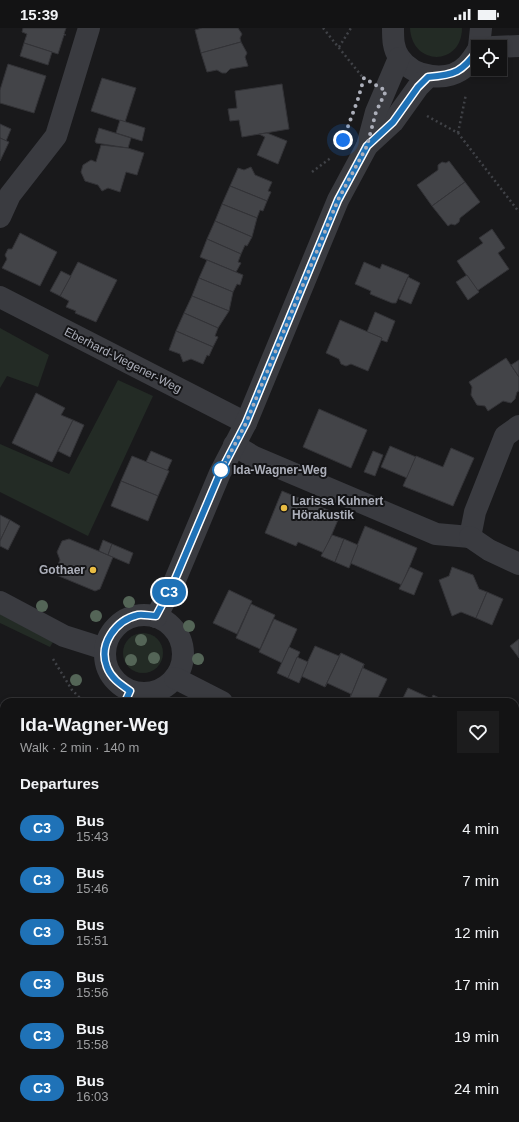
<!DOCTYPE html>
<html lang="en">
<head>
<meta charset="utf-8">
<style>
  body { margin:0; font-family:Arial,sans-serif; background:#1c1c1d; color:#f1f3f6; height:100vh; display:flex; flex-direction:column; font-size:15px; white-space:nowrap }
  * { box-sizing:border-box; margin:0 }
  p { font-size:13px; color:#9d9ea0 }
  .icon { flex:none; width:22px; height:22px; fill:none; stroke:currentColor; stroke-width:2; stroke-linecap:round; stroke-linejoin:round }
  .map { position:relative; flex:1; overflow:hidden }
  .panel { position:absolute; left:0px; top:670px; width:519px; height:424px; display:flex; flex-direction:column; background:#131314; border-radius:12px 12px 0 0; box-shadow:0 2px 6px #0003,0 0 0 1px #323234 }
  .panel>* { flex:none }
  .badge { padding:0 8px; border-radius:13px; font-size:14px; line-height:26px }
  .buttons { position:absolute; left:471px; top:12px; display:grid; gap:8px }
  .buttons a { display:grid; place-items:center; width:36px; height:36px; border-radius:0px; background:#131314; box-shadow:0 2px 6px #0003,0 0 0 1px #323234; font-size:20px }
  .you { position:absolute; width:20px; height:20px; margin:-10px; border:3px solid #fff; border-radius:50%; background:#1a73e8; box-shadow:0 0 0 6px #1a73e833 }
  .map>.badge { position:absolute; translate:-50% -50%; box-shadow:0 0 0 2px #fff }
  h2 { padding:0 20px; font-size:15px; line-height:36px }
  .round { display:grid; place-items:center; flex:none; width:42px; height:42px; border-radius:0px; background:#1c1c1d }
  .summary { display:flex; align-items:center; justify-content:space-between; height:68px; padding:0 20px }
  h1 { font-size:19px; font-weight:700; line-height:30px }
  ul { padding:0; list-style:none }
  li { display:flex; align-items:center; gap:12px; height:52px; padding:0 20px }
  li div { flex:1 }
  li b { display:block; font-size:15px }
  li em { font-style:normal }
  li .badge { min-width:44px; font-weight:700; text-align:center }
  .status { display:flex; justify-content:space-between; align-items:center; height:28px; padding:0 20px; background:#131314; direction:ltr }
  .status svg { height:11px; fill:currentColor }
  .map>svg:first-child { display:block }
  .green { fill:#232b25 }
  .building { fill:#434448; stroke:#333337 }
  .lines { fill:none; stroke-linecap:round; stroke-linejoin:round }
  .path { stroke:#404247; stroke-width:2.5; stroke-dasharray:2 3; stroke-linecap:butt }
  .service { stroke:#3a3b40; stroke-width:11 }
  .minor { stroke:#3a3b40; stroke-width:22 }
  .tree { fill:#546557 }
  .line-casing { stroke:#fff; stroke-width:9 }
  .line { stroke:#1f72b7; stroke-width:6 }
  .walk { stroke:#acafba; stroke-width:4; stroke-dasharray:0 7.2 }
  .stop-dot { fill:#fff; stroke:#1f72b7; stroke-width:2 }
  .poi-dot { fill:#e9bc43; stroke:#141416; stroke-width:1.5 }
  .labels { text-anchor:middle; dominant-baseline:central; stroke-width:4; stroke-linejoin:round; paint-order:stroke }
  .street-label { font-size:12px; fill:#acafba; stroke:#141416 }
  .stop-label { font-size:12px; font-weight:bold; fill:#acafba; stroke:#141416; text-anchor:start }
  .poi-label { font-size:12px; font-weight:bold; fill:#acafba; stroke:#141416; text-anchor:start }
</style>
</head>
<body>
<div class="status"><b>15:39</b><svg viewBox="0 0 49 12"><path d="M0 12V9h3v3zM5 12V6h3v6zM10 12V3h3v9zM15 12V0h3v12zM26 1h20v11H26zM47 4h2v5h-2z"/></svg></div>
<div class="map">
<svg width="519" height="1094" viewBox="0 0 519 1094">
  <rect width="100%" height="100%" fill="#19191b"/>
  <g class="green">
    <path d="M410 0H462C462 38 412 39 410 0Z"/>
    <polygon points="0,300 49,327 38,359 7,348 0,360"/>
    <polygon points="118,352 153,368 88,508 0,464 0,416 69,446"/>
    <polygon points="0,586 53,614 50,619 0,595"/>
    <circle cx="143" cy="625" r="20"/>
    <polygon points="515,850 519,852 519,943 515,941"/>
    <polygon points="4,878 4,960 0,968 0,881"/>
    <polygon points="284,1090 357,1090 364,1094 282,1094"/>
  </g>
  <g class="building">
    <polygon points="23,0 66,0 64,6 66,7 64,7 58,26 24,15 27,6 22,4"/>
    <polygon points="202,0 238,0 242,6 240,10 241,14 201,25 195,2"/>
    <polygon points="241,14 247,25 245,29 248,38 230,41 226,45 222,45 217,42 207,44 201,25"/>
    <polygon points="24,15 52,24 48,37 20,28"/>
    <polygon points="8,36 46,48 34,85 0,75 0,62"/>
    <polygon points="102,50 136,60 125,94 91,83"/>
    <polygon points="282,56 289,101 242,109 239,92 230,93 228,81 237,80 235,63"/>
    <polygon points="120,92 145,100 142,113 116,105"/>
    <polygon points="0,96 11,101 6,113 0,110"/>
    <polygon points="99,100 131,110 128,120 96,115 95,113"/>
    <polygon points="267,105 287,113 278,136 257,127 265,109 259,106"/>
    <polygon points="0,110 9,114 0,133"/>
    <polygon points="101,117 128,120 144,125 137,147 126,144 120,164 108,160 102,163 98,157 85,153 81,144 83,137 91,132 96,134"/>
    <polygon points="449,133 465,154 432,178 417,157 438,142 438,137 442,134 446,135"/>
    <polygon points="251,139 255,147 272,154 268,163 271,164 267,173 230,158 238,140 244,142"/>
    <polygon points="465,154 480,174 460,190 459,194 455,197 451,196 448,198 432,178"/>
    <polygon points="230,158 267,173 263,183 260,182 257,190 222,176"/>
    <polygon points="222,176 257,190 252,209 215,193"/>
    <polygon points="215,193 252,209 247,218 245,217 241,226 207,211"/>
    <polygon points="492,201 505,220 498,225 509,241 477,263 457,233 483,215 479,210"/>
    <polygon points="20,205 57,224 40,258 2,240 7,231 5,227 8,221 12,221"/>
    <polygon points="207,211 241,226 238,234 241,235 236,244 200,229"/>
    <polygon points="207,232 243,247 240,257 237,256 233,264 199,250"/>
    <polygon points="78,234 117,252 96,294 75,285 76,283 66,279 69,273 60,268"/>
    <polygon points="364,234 380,241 382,236 409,247 396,275 392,275 370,266 371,263 355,256"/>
    <polygon points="61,243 71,248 60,268 50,263"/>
    <polygon points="467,247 479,264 468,272 456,254"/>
    <polygon points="408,249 420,255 411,276 399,271"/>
    <polygon points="199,250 233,264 229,283 192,268"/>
    <polygon points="192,268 229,283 218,300 184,285"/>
    <polygon points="375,284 395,293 387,314 381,312 382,310 367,304"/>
    <polygon points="184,285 218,300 215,308 218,309 213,319 176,303"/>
    <polygon points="340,292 382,310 368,343 351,336 346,338 341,336 339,331 326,325"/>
    <polygon points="176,303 213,319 209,328 207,327 203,336 191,331 183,334 180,326 169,322"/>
    <polygon points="506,330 519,349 519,363 517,364 515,371 511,375 503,373 488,383 485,378 477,377 471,367 472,359 469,354"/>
    <polygon points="519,332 519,349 511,337"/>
    <polygon points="36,365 65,380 61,387 73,392 52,434 12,415"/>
    <polygon points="319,381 367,402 351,440 303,419"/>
    <polygon points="73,392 84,397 70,429 58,423"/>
    <polygon points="390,418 416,429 407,450 381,439"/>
    <polygon points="451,420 474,430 453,478 403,458 416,428 443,439"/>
    <polygon points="151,423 172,432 167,443 146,434"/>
    <polygon points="373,423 383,427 375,448 364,444"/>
    <polygon points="132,428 169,443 158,468 121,453"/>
    <polygon points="121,453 158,468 148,493 111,478"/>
    <polygon points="282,463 340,487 324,525 298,514 296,518 265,505"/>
    <polygon points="0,487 10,492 0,513"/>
    <polygon points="10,492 20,498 8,522 0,518 0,513"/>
    <polygon points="365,498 417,520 402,557 350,535"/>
    <polygon points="332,507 344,511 335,534 321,528"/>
    <polygon points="69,511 113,529 100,561 95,563 54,546 60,532 57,524 62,513"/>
    <polygon points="344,511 358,517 349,540 335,534"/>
    <polygon points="103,512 112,516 108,527 99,523"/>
    <polygon points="112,516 133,525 129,536 108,527"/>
    <polygon points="410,539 423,545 414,567 399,561"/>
    <polygon points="452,539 473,547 479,561 487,564 476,590 461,584 452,588 439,552 449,548"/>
    <polygon points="229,562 252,573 237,606 213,595"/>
    <polygon points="487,564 503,571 492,597 476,590"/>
    <polygon points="251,576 275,587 260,621 236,610"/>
    <polygon points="274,591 297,601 282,635 259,624"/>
    <polygon points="519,611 519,630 510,618"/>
    <polygon points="315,618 339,628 341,625 325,659 301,648"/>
    <polygon points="289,619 300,624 288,650 277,645"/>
    <polygon points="341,625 364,636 350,670 351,666 327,655 325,659"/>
    <polygon points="297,629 308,634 299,655 288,650"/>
    <polygon points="364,636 363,640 387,651 376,674 359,674 350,670"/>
    <polygon points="408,660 432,671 430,674 401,674"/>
    <polygon points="433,667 448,674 430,674"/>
    <polygon points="515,709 519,711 519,724 515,733"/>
    <polygon points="4,713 4,746 2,746 0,738 0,714"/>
    <polygon points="519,724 519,743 515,741 515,733"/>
    <polygon points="515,953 519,955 519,1007 515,1005"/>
    <polygon points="54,1090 85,1090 85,1094 53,1094"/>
    <polygon points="161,1090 161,1094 134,1091 134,1090"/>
    <rect x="186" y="1090" width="23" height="4"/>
    <polygon points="405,1090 432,1090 430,1094 403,1094"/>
    <polygon points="450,1090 492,1090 491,1094 448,1094"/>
  </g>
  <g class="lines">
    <g class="path">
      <polyline points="323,0 364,51"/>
      <polyline points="339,19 351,0"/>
      <polyline points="427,88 458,105 519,184"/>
      <polyline points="458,105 466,66"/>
      <polyline points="312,144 332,129"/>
      <polyline points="53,631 72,662 84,674"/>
    </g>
    <polyline class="service" points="0,982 4,973"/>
    <g class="minor">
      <path d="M393 0C393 11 393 20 399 29 413 50 449 56 467 37 471 33 475 27 478 22"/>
      <polyline points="479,19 481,0"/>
      <polyline points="493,19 519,18"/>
      <polyline points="367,118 393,94 418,59 428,49"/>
      <polyline points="0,189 10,167 56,108 89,0"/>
      <polyline points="0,269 246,395"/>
      <polyline points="234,417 254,429 436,506 470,509 475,484 505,408 519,398"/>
      <polyline points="470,509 489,522 519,536"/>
      <polyline points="0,574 64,608 105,621"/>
      <circle cx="144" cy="626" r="39"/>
      <polyline points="156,589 173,557 220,445 246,395 338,172 367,118 376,84 399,30"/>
      <polyline points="175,650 222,674"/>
      <polyline points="515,807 519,809"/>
      <polyline points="0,858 4,855"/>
      <polyline points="515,1060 519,1062"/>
      <polyline points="256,1094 257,1090"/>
    </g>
  </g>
  <g class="tree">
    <circle cx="129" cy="574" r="6"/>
    <circle cx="42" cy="578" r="6"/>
    <circle cx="96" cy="588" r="6"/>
    <circle cx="189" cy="598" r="6"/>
    <circle cx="141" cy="612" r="6"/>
    <circle cx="154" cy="630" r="6"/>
    <circle cx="198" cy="631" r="6"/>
    <circle cx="131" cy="632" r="6"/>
    <circle cx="76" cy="652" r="6"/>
  </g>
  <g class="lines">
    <defs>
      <path id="line" d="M125 674 130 663C120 656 111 650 107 639 98 616 116 592 138 587 143 586 150 588 156 588L173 556 220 445 246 395 338 172 367 118 393 94 418 59 428 49C455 47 462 44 478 22"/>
    </defs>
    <use href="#line" class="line-casing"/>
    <use href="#line" class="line"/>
    <polyline class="walk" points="221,442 220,445 246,395 338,172 367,118 376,84 386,63 364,50 358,71 343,112"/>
  </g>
  <circle class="stop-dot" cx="221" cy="442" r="8"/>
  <g class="poi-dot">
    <circle cx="284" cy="480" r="4"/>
    <circle cx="93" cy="542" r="4"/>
  </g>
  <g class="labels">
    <g class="street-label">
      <text transform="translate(123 332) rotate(27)">Eberhard-Viegener-Weg</text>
    </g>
    <g class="stop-label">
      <text x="233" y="442">Ida-Wagner-Weg</text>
    </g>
    <g class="poi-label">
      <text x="292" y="473">Larissa Kuhnert<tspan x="292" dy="14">Hörakustik</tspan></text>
      <text x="85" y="542" text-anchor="end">Gothaer</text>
    </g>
  </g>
</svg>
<div class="buttons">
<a><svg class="icon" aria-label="locate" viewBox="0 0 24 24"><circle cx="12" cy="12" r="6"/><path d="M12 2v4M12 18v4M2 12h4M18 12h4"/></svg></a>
</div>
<div class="you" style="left:343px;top:112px"></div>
<b class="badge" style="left:169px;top:564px;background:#1f72b7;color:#fff">C3</b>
<section class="panel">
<div class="summary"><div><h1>Ida-Wagner-Weg</h1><p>Walk · 2 min · 140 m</p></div><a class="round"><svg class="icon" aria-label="heart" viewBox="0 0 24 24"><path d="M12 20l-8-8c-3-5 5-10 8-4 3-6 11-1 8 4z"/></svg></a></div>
<h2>Departures</h2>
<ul>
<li><span class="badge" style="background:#1f72b7;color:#fff">C3</span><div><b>Bus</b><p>15:43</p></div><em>4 min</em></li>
<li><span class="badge" style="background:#1f72b7;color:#fff">C3</span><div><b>Bus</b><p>15:46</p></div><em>7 min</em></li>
<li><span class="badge" style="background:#1f72b7;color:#fff">C3</span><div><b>Bus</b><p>15:51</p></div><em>12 min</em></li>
<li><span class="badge" style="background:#1f72b7;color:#fff">C3</span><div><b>Bus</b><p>15:56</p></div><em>17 min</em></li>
<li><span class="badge" style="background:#1f72b7;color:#fff">C3</span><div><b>Bus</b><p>15:58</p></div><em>19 min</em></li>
<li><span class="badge" style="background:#1f72b7;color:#fff">C3</span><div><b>Bus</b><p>16:03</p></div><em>24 min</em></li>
</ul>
</section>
</div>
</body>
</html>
